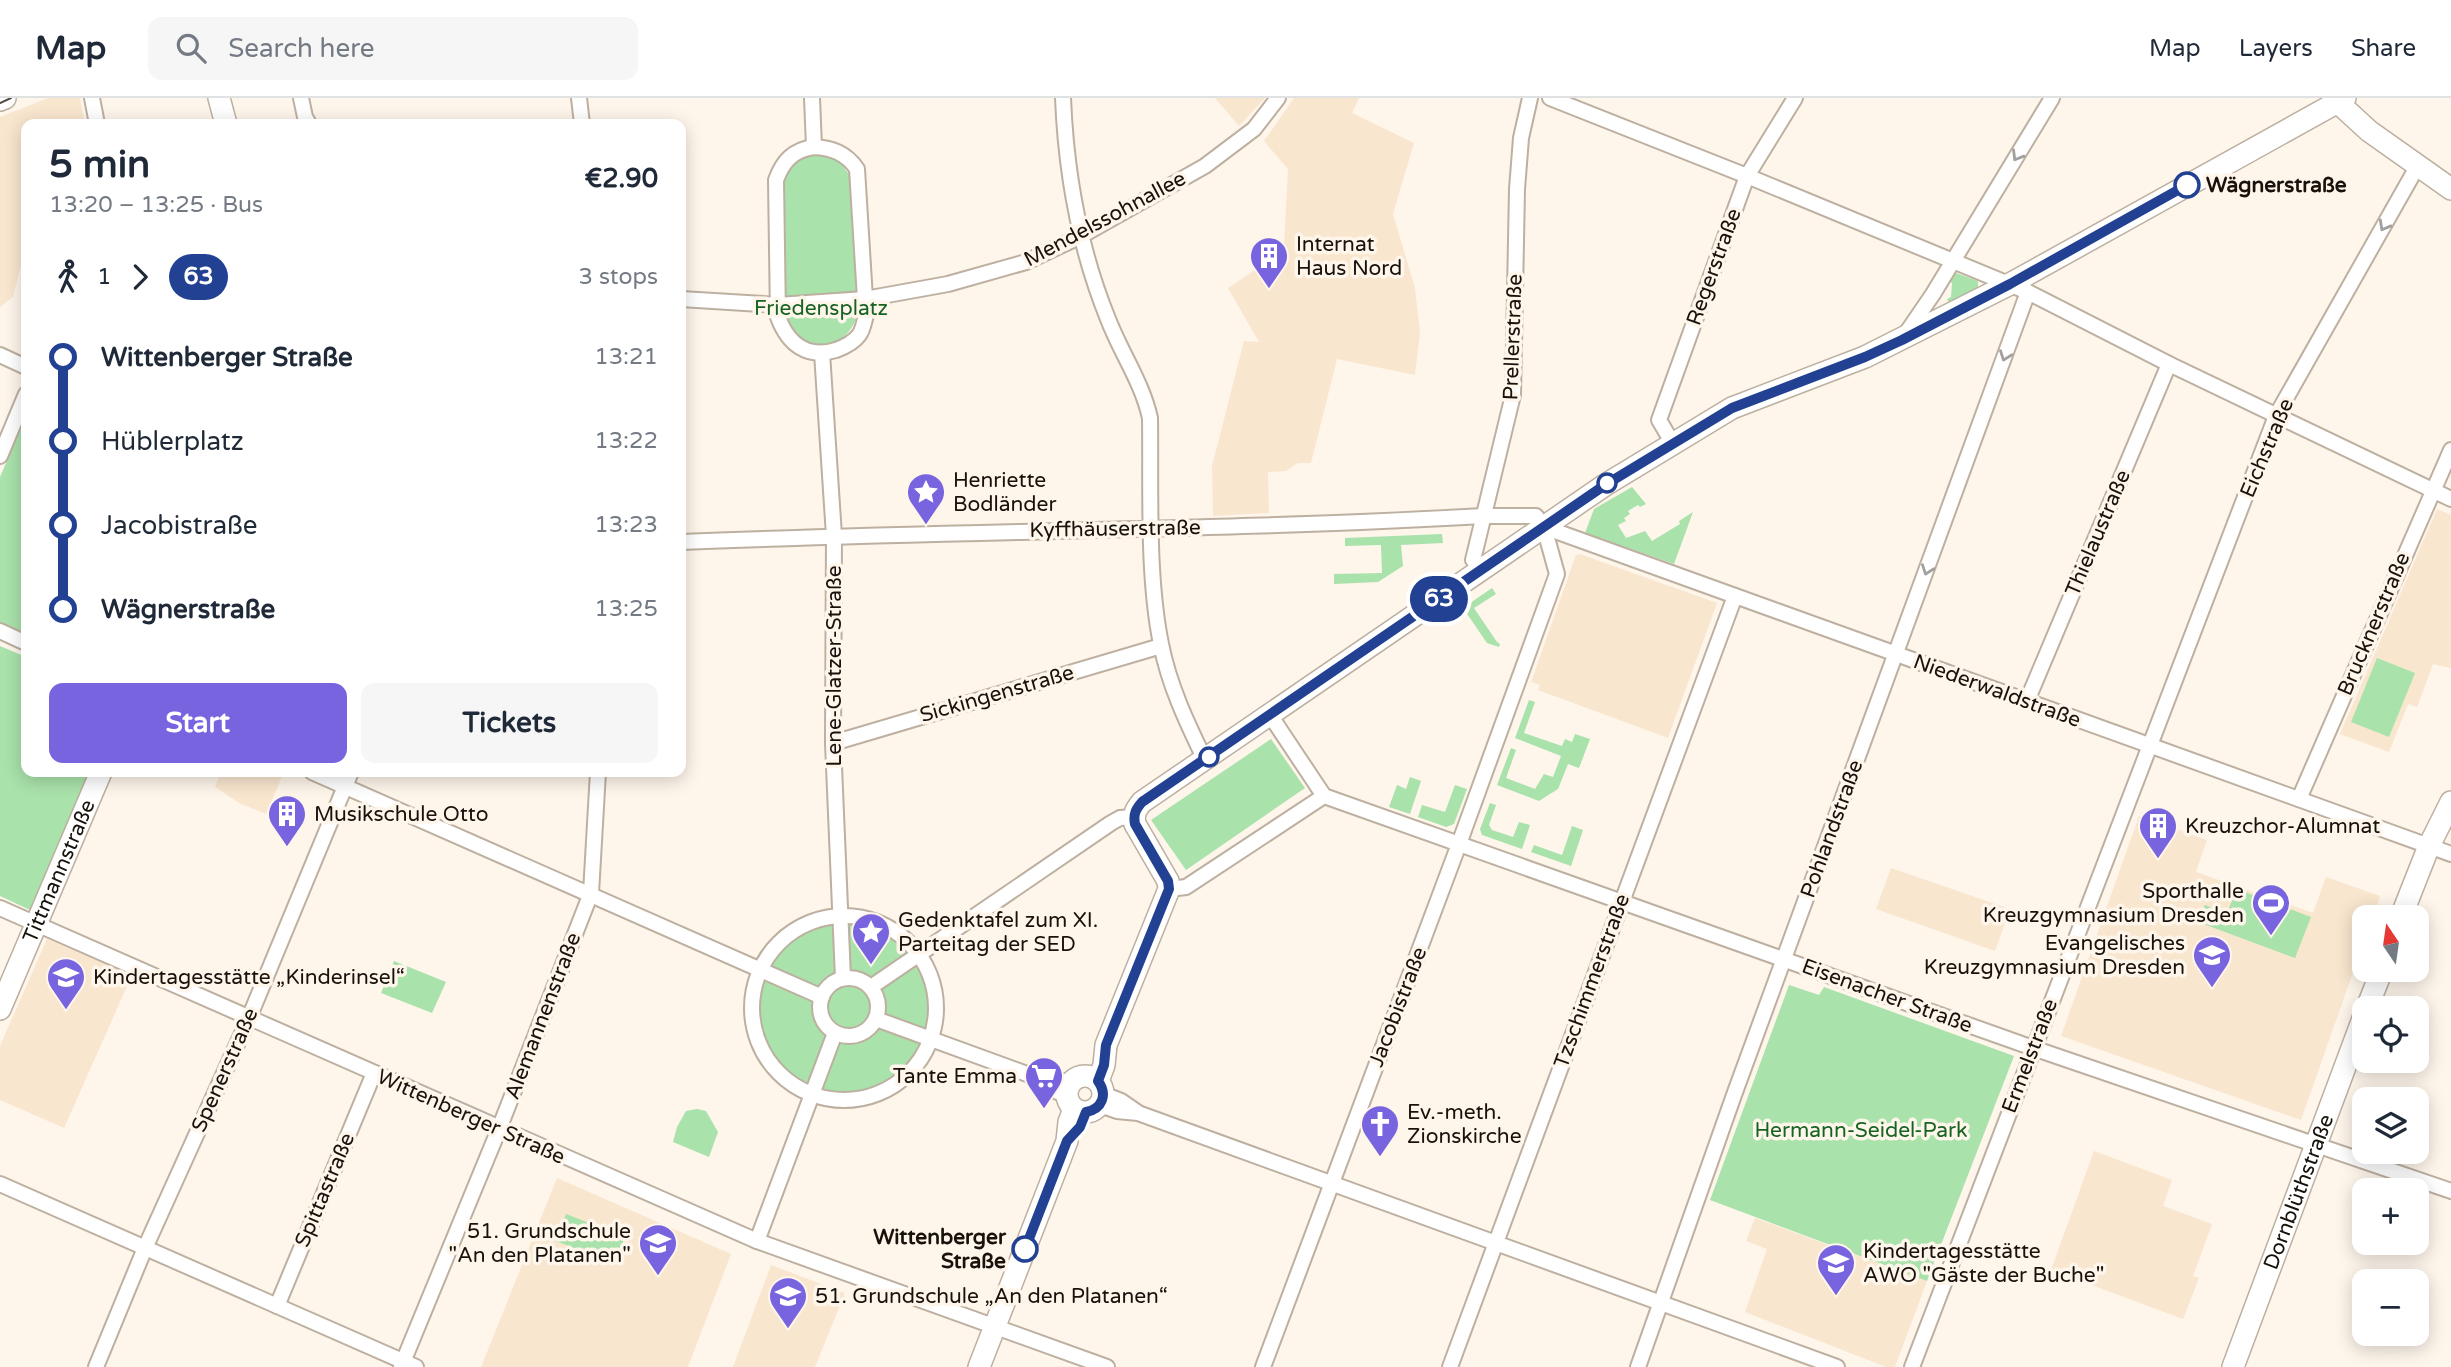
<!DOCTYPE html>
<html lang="en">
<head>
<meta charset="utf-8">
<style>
  body { margin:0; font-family:"Varela Round",sans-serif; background:#f6f6f7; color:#1f2937; height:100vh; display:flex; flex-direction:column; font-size:26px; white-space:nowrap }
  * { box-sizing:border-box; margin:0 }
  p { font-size:23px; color:#747a83 }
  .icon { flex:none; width:38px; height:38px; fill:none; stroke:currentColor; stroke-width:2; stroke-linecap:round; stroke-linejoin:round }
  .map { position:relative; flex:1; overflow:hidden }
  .details { position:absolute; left:21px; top:21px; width:665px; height:658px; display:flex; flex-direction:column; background:#fff; border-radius:14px; box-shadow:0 4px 18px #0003 }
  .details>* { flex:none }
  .badge { padding:0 14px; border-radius:23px; font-size:24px; line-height:46px }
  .needle { width:46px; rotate:347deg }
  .fabs { position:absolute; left:2352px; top:807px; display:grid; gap:14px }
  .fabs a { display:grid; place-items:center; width:77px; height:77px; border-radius:14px; background:#fff; box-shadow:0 4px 18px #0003; font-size:35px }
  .map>.badge { position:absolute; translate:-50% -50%; box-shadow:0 0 0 4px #fff }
  .legs { display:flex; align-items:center; gap:10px; height:77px; padding:0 28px; font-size:23px }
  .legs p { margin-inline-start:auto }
  .headline { display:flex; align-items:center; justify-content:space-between; height:119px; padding:0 28px }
  h1 { font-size:38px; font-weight:700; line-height:52px }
  .action { display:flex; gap:14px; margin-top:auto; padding:14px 28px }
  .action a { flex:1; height:80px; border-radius:14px; background:#7864df; color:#fff; font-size:28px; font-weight:700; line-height:80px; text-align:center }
  .action a+a { background:#f6f6f7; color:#1f2937 }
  ul { padding:0 28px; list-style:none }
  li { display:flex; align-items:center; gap:24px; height:84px; font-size:26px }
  li i { display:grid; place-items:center; width:10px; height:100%; margin:0 9px; background:currentColor }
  li i::after { content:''; width:18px; height:18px; margin:-9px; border:5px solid; border-radius:50%; background:#fff }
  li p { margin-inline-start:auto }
  li:first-child i { background:linear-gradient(#0000 50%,currentColor 0) }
  li:last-child i { background:linear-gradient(currentColor 50%,#0000 0) }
  header { display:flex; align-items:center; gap:42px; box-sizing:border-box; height:98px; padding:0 35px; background:#fff; border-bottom:2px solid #e0e1e3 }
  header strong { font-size:33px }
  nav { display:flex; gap:38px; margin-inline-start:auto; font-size:24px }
  .search { width:490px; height:63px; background:#f6f6f7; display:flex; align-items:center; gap:18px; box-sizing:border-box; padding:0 24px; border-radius:14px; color:#747a83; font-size:26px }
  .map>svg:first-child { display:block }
  .built { fill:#f9e6cf }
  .green { fill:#a9e2ab }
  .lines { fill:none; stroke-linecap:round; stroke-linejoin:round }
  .street-casing { stroke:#bdb0a0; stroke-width:18 }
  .secondary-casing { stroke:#bdb0a0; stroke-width:24 }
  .street { stroke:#fff; stroke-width:14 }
  .secondary { stroke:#fff; stroke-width:21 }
  .tram { stroke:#514b44; stroke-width:2 }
  .oneway { stroke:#a2a09e }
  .line-1-casing { stroke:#fff; stroke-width:16 }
  .line-1 { stroke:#224193; stroke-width:10 }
  .stop-1-dot { fill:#fff; stroke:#224193; stroke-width:3.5 }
  .labels { text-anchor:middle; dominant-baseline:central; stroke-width:7; stroke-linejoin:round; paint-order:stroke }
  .stop-label { font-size:21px; font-weight:bold; fill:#17120c; stroke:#fef5eb; text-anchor:start }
  .street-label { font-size:21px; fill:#17120c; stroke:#fef5eb }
  .poi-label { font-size:21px; fill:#17120c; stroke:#fef5eb; text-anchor:start }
  .park-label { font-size:21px; fill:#166322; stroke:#fef5eb }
</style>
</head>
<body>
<header>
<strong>Map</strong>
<div class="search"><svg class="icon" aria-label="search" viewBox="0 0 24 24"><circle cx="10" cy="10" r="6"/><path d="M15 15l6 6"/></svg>Search here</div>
<nav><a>Map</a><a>Layers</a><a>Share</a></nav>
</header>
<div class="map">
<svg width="2451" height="1269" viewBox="0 0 2451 1269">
  <rect width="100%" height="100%" fill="#fef5eb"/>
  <g class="built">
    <polygon points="48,0 80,0 85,26 26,26 26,146 13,199 0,209 0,19"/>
    <polygon points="1215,0 1265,0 1239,28"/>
    <polygon points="1294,0 1359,0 1352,15 1414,45 1393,116 1415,190 1420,235 1415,277 1337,261 1311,365 1298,365 1286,373 1268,374 1269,415 1213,418 1212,368 1244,243 1259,244 1228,190 1276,158 1283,166 1288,71 1264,43"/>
    <polygon points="2437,411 2451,417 2451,570 2433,566 2417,609 2408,606 2389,654 2340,636"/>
    <polygon points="1580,456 1717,505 1668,640 1538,592 1540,587 1531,584 1576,457"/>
    <polygon points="221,674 284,674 266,716 239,705 215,689"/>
    <polygon points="2139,718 2207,742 2196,774 2313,815 2326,779 2380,798 2373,819 2364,819 2364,843 2301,1022 2061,938"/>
    <polygon points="1891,770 2010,811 1995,853 1876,811"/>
    <polygon points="47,841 132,877 64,1030 0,1002 0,948"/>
    <polygon points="2094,1053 2172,1082 2163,1108 2212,1126 2193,1178 2199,1180 2183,1221 2051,1172"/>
    <polygon points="557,1080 731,1156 688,1269 481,1269"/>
    <polygon points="1755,1120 1927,1183 1895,1269 1886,1269 1745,1214 1767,1151 1746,1143"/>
    <polygon points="771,1167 845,1195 815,1269 733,1269"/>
  </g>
  <g class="green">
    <path d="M825 57 840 64 851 79 857 218C850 241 824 258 800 243 792 238 788 229 785 220L781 84 793 63 804 59Z"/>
    <polygon points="1956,175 1978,183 1978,190 1950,206 1947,201 1951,199 1952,185 1948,182"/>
    <polygon points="26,319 26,536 0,524 0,379"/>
    <polygon points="1632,389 1646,406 1640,409 1638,407 1628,413 1630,416 1624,420 1626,423 1618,427 1626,440 1645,433 1652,443 1680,426 1679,423 1693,414 1674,466 1585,435 1594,411"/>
    <polygon points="1442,436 1443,445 1401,447 1403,468 1378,484 1334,486 1334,476 1382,475 1381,447 1345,448 1345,440"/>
    <polygon points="1492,490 1496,496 1474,510 1497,544 1500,546 1499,549 1487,545 1463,510"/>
    <polygon points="0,548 26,559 26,674 90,674 30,812 0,798"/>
    <polygon points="2377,560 2415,575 2389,639 2351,624"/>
    <polygon points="1529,602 1535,604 1524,635 1562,648 1565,641 1572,644 1575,636 1590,641 1579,670 1568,666 1558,691 1539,703 1497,687 1511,650 1516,652 1506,680 1535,691 1544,676 1553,679 1561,658 1515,640"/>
    <polygon points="1271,641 1305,690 1186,772 1151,722"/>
    <polygon points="1410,679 1421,683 1410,716 1389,709 1397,687 1406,691"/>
    <polygon points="1455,687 1467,691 1454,726 1446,729 1418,719 1422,707 1445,714"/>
    <polygon points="1490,705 1496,707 1489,727 1492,732 1513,739 1519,724 1530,727 1522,751 1482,737 1480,731"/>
    <polygon points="1572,728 1583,732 1571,768 1531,754 1534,747 1562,757"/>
    <polygon points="2237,791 2311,819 2295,860 2198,824 2205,807 2227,815"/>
    <circle cx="843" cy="908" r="89"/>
    <polygon points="394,863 446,884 432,915 381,895"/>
    <polygon points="1789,887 1819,897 1824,889 2014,958 1927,1183 1710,1102"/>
    <polygon points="697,1011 706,1013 718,1034 709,1059 673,1044 677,1029 686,1013"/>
    <polygon points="566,1116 625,1139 615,1166 556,1143"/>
  </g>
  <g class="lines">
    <defs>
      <g id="street">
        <polyline points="92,0 97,26"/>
        <polyline points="301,0 305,19 309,26"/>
        <polyline points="579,0 582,26"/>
        <polyline points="812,0 814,49"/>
        <path d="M1063 0C1066 74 1080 152 1108 221 1121 255 1142 284 1150 320 1151 392 1147 477 1161 546 1169 587 1187 625 1205 662"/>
        <polyline points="1550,0 1747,78 2028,194 2169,266 2451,401"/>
        <path d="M814 49C832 50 846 55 857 71L866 217C864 224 863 232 859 237 854 244 844 249 836 252 807 261 788 246 778 219L776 82C783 63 793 52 814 49Z"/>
        <polyline points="681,201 778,207 865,201 948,186 1026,164 1081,138 1205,68 1254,31 1278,0"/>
        <polyline points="1905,237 1933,196 2052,0"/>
        <polyline points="822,255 834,438 833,645 843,880"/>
        <polyline points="0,257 26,269"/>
        <polyline points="1672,344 1659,322 1747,78 1795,0"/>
        <polyline points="0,358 26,296"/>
        <polyline points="1544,429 2451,756"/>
        <path d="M681 444C948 433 1216 433 1484 418H1536L1544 429 1557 476 1459 746 1263 1269"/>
        <polyline points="1481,472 1473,462 1513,297 1517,91 1521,40 1530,0"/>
        <polyline points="0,533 26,545"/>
        <polyline points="2027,603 2169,266"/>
        <polyline points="833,645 1161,548"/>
        <polyline points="312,674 822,899"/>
        <polyline points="1324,698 2033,950 2451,1093"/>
        <polyline points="2299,701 2451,352"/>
        <polyline points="1169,791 1186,789 1324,698 1270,617"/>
        <polyline points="0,810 757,1143 1107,1269"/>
        <circle cx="844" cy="910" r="92"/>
        <circle cx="849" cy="909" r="29"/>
        <polyline points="871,889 1111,725 1120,720 1134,719"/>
        <polyline points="876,921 1038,980 1072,984"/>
        <polyline points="1038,980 1053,992 1067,998"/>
        <polyline points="1103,996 1121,1003 1137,1014"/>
        <polyline points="1100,1007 1117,1013 1138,1015 1837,1269"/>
        <polyline points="0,1086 416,1269"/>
        <polyline points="757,1143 835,935"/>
        <polyline points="277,1208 374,975"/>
        <polyline points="96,1269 145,1150 249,920 351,674"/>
        <polyline points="401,1269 499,1031 591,795 598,674"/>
        <polyline points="1450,1269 1735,498"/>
        <polyline points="1638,1269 1734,997 2028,194"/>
        <polyline points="1912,1269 2276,318 2417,69"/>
      </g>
      <g id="secondary">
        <polyline points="219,0 226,26"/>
        <polyline points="2333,0 2369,33 2451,91"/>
        <polyline points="0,2 5,0"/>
        <polyline points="2401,819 2429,748 2451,704"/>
        <polyline points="2367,910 2382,872"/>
        <path id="s1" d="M0 911 101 674"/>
        <circle cx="1085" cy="996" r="18"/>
        <path d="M1098 983 1104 967 1106 947 1169 791 1168 783 1135 726C1133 716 1136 711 1142 704L1605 387 1732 310 1865 259 2010 186 2345 0"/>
        <polyline points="979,1269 1067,1043 1069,1024 1074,1011"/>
        <path id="s2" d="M2233 1269 2364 918"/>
      </g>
    </defs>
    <use href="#street" class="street-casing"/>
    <use href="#secondary" class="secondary-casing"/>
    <use href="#street" class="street"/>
    <use href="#secondary" class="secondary"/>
    <polyline class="tram" points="0,5 11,0"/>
  </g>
  <defs><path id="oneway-chevron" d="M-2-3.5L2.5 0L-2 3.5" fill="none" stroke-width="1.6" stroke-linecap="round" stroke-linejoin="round" transform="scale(1.75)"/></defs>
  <g class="oneway">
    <use href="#oneway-chevron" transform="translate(2017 58) rotate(121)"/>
    <use href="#oneway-chevron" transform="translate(2384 128) rotate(119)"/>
    <use href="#oneway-chevron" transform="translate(2005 258) rotate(110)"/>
    <use href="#oneway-chevron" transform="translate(1927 472) rotate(110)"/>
  </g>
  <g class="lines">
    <defs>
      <path id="line-1" d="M1025 1151 1067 1043 1080 1029 1086 1014C1102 1011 1108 997 1098 983L1104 967 1106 947 1169 791 1168 783 1135 726C1133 716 1136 711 1142 704L1605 387 1732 310 1865 259 1902 242 2010 186 2187 87"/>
    </defs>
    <use href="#line-1" class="line-1-casing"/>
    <use href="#line-1" class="line-1"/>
  </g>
  <defs>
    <symbol id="building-pin" viewBox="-11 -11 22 30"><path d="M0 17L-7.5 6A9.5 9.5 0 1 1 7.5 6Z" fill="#7864df" stroke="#fef5eb"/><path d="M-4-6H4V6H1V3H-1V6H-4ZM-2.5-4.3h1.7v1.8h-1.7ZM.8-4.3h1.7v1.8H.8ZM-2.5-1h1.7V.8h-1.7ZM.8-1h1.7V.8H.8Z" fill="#fff"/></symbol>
    <symbol id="sight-pin" viewBox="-11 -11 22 30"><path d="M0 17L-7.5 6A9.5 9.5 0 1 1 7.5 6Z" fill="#7864df" stroke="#fef5eb"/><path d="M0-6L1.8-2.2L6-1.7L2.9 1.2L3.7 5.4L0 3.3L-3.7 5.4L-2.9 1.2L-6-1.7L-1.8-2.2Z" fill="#fff"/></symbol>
    <symbol id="stadium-pin" viewBox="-11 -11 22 30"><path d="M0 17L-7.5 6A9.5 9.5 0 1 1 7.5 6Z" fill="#7864df" stroke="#fef5eb"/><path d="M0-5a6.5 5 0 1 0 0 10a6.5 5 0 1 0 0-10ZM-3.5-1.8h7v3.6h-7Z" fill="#fff"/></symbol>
    <symbol id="school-pin" viewBox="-11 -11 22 30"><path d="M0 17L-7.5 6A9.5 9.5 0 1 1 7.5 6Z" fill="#7864df" stroke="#fef5eb"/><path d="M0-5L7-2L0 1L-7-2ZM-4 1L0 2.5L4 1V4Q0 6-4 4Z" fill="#fff"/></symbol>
    <symbol id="supermarket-pin" viewBox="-11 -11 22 30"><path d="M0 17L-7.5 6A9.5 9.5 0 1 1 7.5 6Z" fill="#7864df" stroke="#fef5eb"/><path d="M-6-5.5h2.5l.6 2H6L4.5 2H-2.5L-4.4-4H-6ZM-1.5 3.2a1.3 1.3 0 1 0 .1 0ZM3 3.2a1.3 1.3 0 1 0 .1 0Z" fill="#fff"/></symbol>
    <symbol id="church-pin" viewBox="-11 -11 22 30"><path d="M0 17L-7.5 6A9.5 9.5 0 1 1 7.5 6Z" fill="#7864df" stroke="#fef5eb"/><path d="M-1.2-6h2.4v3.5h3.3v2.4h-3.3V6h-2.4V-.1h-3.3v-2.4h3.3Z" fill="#fff"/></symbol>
  </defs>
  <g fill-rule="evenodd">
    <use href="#building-pin" x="1247" y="136" width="44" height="60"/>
    <use href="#sight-pin" x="904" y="372" width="44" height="60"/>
    <use href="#building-pin" x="265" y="694" width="44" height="60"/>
    <use href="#building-pin" x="2136" y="706" width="44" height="60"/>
    <use href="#stadium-pin" x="2249" y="783" width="44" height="60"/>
    <use href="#sight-pin" x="849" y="812" width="44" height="60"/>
    <use href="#school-pin" x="2190" y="835" width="44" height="60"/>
    <use href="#school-pin" x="44" y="857" width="44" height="60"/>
    <use href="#supermarket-pin" x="1022" y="956" width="44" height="60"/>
    <use href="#church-pin" x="1358" y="1004" width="44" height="60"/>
    <use href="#school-pin" x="636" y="1123" width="44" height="60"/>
    <use href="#school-pin" x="1814" y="1143" width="44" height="60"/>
    <use href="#school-pin" x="766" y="1176" width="44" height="60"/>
  </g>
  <g class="stop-1-dot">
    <circle cx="2187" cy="87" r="12"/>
    <circle cx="1607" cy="385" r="9"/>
    <circle cx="1209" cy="659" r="9"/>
    <circle cx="1025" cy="1151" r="12"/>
  </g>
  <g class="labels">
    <g class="stop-label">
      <text x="2206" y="87">Wägnerstraße</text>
      <text x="1006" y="1139" text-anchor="end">Wittenberger<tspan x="1006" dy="24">Straße</tspan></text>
    </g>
    <g class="street-label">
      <text transform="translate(1105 121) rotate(-28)">Mendelssohnallee</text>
      <text transform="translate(1714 169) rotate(-70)">Regerstraße</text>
      <text transform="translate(1513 239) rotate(-88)">Prellerstraße</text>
      <text transform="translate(2267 350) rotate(-67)">Eichstraße</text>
      <text transform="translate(1115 431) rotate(-1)">Kyffhäuserstraße</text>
      <text transform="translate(2098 435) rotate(-67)">Thielaustraße</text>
      <text transform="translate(2374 526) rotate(-67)">Brucknerstraße</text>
      <text transform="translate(834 568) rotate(-90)">Lene-Glatzer-Straße</text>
      <text transform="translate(1997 593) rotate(20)">Niederwaldstraße</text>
      <text transform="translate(997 596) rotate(-16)">Sickingenstraße</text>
      <text transform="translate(1832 731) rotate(-70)">Pohlandstraße</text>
      <text stroke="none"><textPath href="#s1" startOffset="150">Tittmannstraße</textPath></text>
      <text transform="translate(1592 883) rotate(-70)">Tzschimmerstraße</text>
      <text transform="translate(1887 898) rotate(20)">Eisenacher Straße</text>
      <text transform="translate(1398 909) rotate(-69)">Jacobistraße</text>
      <text transform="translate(543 918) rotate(-69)">Alemannenstraße</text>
      <text transform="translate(2030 958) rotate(-69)">Ermelstraße</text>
      <text transform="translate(225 972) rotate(-66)">Spenerstraße</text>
      <text transform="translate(471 1019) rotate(24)">Wittenberger Straße</text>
      <text transform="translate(325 1092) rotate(-67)">Spittastraße</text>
      <text stroke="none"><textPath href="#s2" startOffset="187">Dornblüthstraße</textPath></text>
    </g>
    <g class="poi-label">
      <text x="1296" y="146">Internat<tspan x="1296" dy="24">Haus Nord</tspan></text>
      <text x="953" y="382">Henriette<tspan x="953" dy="24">Bodländer</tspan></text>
      <text x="314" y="716">Musikschule Otto</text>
      <text x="2185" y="728">Kreuzchor-Alumnat</text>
      <text x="2244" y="793" text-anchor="end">Sporthalle<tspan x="2244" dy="24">Kreuzgymnasium Dresden</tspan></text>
      <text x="898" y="822">Gedenktafel zum XI.<tspan x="898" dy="24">Parteitag der SED</tspan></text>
      <text x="2185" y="845" text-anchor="end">Evangelisches<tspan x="2185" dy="24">Kreuzgymnasium Dresden</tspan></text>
      <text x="93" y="879">Kindertagesstätte „Kinderinsel“</text>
      <text x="1017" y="978" text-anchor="end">Tante Emma</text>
      <text x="1407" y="1014">Ev.-meth.<tspan x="1407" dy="24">Zionskirche</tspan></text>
      <text x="631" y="1133" text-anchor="end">51. Grundschule<tspan x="631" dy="24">"An den Platanen"</tspan></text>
      <text x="1863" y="1153">Kindertagesstätte<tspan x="1863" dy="24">AWO "Gäste der Buche"</tspan></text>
      <text x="815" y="1198">51. Grundschule „An den Platanen“</text>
    </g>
    <g class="park-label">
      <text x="821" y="210">Friedensplatz</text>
      <text x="1861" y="1032">Hermann-Seidel-Park</text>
    </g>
  </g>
</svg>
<div class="fabs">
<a><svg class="needle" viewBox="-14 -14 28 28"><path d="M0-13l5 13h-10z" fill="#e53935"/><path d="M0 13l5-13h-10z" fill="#747a83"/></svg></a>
<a><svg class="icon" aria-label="locate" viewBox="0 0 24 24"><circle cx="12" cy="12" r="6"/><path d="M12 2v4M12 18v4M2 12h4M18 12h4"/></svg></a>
<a><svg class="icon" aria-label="layers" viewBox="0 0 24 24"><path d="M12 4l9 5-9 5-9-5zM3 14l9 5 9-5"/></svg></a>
<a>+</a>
<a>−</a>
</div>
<b class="badge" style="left:1439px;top:501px;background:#224193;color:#fff">63</b>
<section class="details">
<div class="headline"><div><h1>5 min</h1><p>13:20 – 13:25 · Bus</p></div><b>€2.90</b></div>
<div class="legs"><svg class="icon" aria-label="walk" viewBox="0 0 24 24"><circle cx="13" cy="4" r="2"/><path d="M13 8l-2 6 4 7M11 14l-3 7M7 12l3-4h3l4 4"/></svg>1<svg class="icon" aria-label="forward" viewBox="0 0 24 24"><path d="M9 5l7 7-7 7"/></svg><b class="badge" style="background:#224193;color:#fff">63</b><p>3 stops</p></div>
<ul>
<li><i style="color:#224193"></i><b>Wittenberger Straße</b><p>13:21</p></li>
<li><i style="color:#224193"></i><span>Hüblerplatz</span><p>13:22</p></li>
<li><i style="color:#224193"></i><span>Jacobistraße</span><p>13:23</p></li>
<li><i style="color:#224193"></i><b>Wägnerstraße</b><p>13:25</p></li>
</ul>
<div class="action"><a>Start</a><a>Tickets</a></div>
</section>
</div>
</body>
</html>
